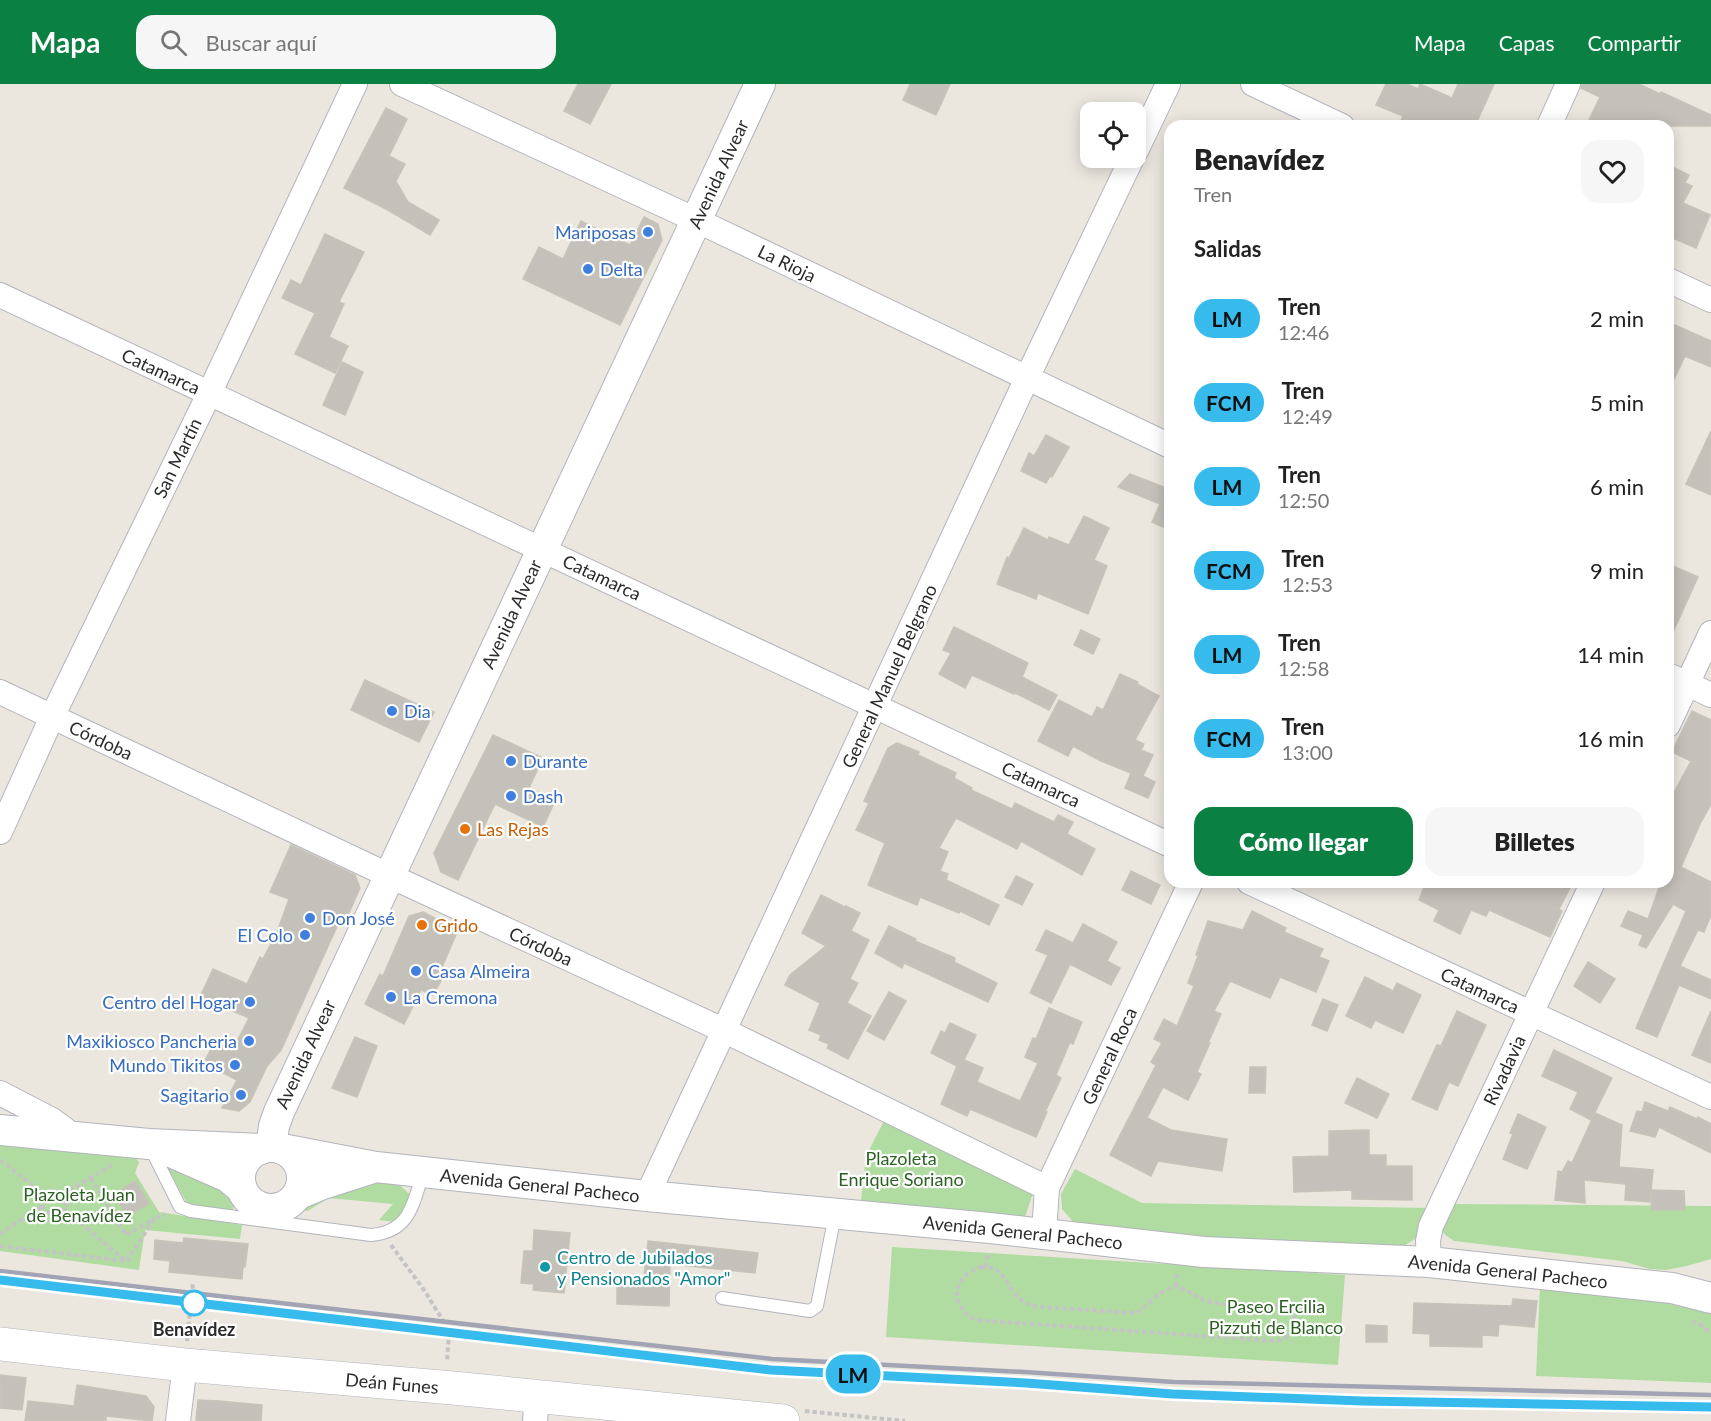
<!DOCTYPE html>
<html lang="es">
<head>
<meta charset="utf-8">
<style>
  body { margin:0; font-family:Lato,sans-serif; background:#f6f6f6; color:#222; height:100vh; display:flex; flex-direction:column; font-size:22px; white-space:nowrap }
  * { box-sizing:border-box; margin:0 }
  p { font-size:20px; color:#767676 }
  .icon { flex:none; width:33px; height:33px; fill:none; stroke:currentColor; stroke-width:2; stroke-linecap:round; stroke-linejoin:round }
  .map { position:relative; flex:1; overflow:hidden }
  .panel { position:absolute; left:1164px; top:36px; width:510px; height:768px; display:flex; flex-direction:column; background:#fff; border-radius:18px; box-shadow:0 3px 15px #0003 }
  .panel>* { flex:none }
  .badge { padding:0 12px; border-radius:20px; font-size:21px; line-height:39px }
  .fabs { position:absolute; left:1080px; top:18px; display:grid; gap:12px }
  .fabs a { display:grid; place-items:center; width:66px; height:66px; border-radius:12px; background:#fff; box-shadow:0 3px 15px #0003; font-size:30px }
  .map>.badge { position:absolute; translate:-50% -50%; box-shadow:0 0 0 3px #fff }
  h2 { padding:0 30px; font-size:22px; line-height:54px }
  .round { display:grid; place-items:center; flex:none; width:63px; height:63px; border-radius:18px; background:#f6f6f6 }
  .overview { display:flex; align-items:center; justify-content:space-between; height:102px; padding:0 30px }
  h1 { font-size:28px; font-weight:800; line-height:45px }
  .primary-button { display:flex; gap:12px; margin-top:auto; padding:12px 30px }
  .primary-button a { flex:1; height:69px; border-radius:18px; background:#0b8043; color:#fff; font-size:24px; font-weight:800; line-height:69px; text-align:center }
  .primary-button a+a { background:#f6f6f6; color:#222 }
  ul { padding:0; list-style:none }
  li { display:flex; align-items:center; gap:18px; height:84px; padding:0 30px }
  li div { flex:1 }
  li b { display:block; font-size:22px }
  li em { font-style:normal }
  li .badge { min-width:66px; font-weight:700; text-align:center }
  header { display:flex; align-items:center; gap:36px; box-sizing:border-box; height:84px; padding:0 30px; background:#0b8043; color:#fff }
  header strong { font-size:28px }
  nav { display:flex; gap:33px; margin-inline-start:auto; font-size:21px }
  .search { width:420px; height:54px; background:#f6f6f6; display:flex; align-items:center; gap:15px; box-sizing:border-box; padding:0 21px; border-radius:18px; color:#767676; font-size:22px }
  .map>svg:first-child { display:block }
  .green { fill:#b1dca1 }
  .building { fill:#c4c1ba; stroke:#c6c3b8; stroke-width:1.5 }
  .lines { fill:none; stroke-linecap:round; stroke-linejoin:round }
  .service-casing { stroke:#b2b4bd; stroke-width:14 }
  .minor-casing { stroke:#b2b4bd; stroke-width:26 }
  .tertiary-casing { stroke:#b2b4bd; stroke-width:32 }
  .secondary-casing { stroke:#b2b4bd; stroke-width:34 }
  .path { stroke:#c4c4c4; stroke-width:4; stroke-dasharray:4.5 3; stroke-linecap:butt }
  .service { stroke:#fff; stroke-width:12 }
  .minor { stroke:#fff; stroke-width:24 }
  .tertiary { stroke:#fff; stroke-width:30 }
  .secondary { stroke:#fff; stroke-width:33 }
  .rail { stroke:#a2a3b3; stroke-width:4.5 }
  .line-casing { stroke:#fff; stroke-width:14 }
  .line { stroke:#37bbed; stroke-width:9 }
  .shop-dot { fill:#3f7fe0; stroke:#fff; stroke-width:2 }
  .food-dot { fill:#e8710a; stroke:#fff; stroke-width:2 }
  .culture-dot { fill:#0f9aa8; stroke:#fff; stroke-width:2 }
  .stop-dot { fill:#fff; stroke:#37bbed; stroke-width:3 }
  .labels { text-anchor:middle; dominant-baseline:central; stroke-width:4.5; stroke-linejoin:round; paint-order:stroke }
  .street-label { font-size:18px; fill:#2b2b2b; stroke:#fff }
  .shop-label { font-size:18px; fill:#366cbe; stroke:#fff; text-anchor:start }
  .food-label { font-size:18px; fill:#c56008; stroke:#fff; text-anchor:start }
  .park-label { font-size:18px; fill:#2b6122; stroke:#fff }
  .culture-label { font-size:18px; fill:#0d838f; stroke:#fff; text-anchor:start }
  .stop-label { font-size:18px; font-weight:bold; fill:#2b2b2b; stroke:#fff }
</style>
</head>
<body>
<header>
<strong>Mapa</strong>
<div class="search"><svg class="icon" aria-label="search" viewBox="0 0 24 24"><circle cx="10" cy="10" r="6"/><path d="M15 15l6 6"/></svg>Buscar aquí</div>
<nav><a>Mapa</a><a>Capas</a><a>Compartir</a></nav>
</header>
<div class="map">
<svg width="1711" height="1337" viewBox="0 0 1711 1337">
  <rect width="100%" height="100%" fill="#ebe7df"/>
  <g class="green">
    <polygon points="884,1037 1033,1109 1025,1133 861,1117 866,1072"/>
    <polygon points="0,1057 132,1070 139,1078 135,1089 159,1128 242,1141 240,1155 145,1146 139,1186 0,1167"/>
    <polygon points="167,1076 221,1099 235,1120 232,1127 188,1121 167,1083"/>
    <polygon points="1075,1085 1142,1119 1429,1124 1415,1155 1402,1163 1221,1155 1075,1140 1062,1125 1061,1110"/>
    <polygon points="359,1095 401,1102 409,1110 409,1119 394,1138 379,1136 393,1120 328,1114 308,1127 295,1126 321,1107"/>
    <polygon points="1451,1120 1711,1122 1711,1175 1687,1182 1666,1186 1650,1185 1622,1177 1454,1157 1444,1150 1440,1140"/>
    <polygon points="892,1163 1345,1191 1338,1281 886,1253"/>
    <polygon points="1540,1202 1681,1212 1711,1227 1711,1299 1536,1292"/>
  </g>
  <g class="building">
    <polygon points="578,0 611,0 590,40 564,27"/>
    <polygon points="910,0 950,0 936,31 903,16"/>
    <polygon points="1386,0 1407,0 1418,5 1420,0 1452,14 1458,0 1494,0 1475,42 1399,42 1403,32 1376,21"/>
    <polygon points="1582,0 1639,0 1660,10 1661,8 1711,31 1711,42 1586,42 1600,13 1581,4"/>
    <polygon points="386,24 407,35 389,72 405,80 396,97 408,118 439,136 430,151 388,126 344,104"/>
    <polygon points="1668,81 1689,91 1685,99 1692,102 1683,119 1710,131 1696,164 1668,152"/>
    <polygon points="644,133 658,140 662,156 620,241 523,195 539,163 563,175 581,137 630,161"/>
    <polygon points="325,150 364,168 339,218 344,220 329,253 348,262 335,289 295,270 315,229 282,214 291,196 301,201"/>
    <polygon points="1668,238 1711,257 1711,283 1685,272 1668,308"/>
    <polygon points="342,278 363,288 345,331 323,321"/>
    <polygon points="1711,347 1711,411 1686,400"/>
    <polygon points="1046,351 1069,363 1052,393 1050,392 1046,399 1021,387 1029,369 1034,372"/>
    <polygon points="1130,390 1166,404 1170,395 1170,446 1152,438 1160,420 1118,403"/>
    <polygon points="1084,432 1109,444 1094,476 1107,482 1088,530 1038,509 1036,515 997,500 1007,473 1009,474 1024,444 1048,456 1049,453 1069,461"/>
    <polygon points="1668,480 1698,493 1668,559"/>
    <polygon points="954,543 1028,579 1022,593 1057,611 1049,626 1015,609 1014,610 972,591 965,604 939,590 951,569 943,566"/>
    <polygon points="1081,546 1100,555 1093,570 1074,561"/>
    <polygon points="1120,590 1138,598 1137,600 1159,612 1135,656 1144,660 1141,666 1153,671 1143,692 1155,698 1148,714 1125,704 1131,689 1101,677 1073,662 1068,672 1038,657 1059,616 1092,633 1097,623 1103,626"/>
    <polygon points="365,596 434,628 419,658 351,626"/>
    <polygon points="1692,627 1711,636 1711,720 1700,740 1681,783 1711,798 1711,831 1704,848 1698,846 1680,882 1711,896 1711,915 1679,901 1657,953 1636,944 1686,827 1673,820 1646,864 1639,861 1643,851 1621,842 1628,827 1648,835 1661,798 1668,798 1668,720 1691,677 1672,668"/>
    <polygon points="493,651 543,674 529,704 555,717 543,743 495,720 458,796 441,788 434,769"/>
    <polygon points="897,659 919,668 918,671 956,689 954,694 972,704 971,706 1012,725 1015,719 1054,738 1058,731 1073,738 1067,750 1095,765 1082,791 1021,757 1017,765 956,734 939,764 948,768 940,787 948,790 946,796 999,821 989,841 960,827 959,829 920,813 917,821 868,801 885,759 856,746 869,719 864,717 888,664"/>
    <polygon points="291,761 355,791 360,804 344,840 339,838 281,966 267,982 250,1018 239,1027 222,1024 237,996 204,979 215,957 232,967 249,934 200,913 213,885 247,900 260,873 263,875 277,848 289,815 270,808"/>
    <polygon points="1131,787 1160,801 1151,820 1122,806"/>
    <polygon points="1016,792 1033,800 1022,821 1005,813"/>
    <polygon points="1426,798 1573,798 1559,825 1562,827 1550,853 1489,826 1486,832 1471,826 1460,850 1434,837 1439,826 1419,816"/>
    <polygon points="821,811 845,823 846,822 860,829 851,847 869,856 850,895 858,899 847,919 871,932 848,975 827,964 829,960 819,956 821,951 809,946 820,919 785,901 790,891 826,862 802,849"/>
    <polygon points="1252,827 1286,844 1284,848 1323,865 1319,873 1329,877 1316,908 1280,893 1270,914 1230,897 1214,927 1221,930 1208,959 1210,959 1197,988 1201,990 1188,1016 1163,1003 1147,1034 1171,1046 1227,1055 1222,1087 1158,1077 1151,1092 1110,1071 1156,981 1151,978 1162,959 1154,955 1164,935 1177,942 1194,902 1188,899 1198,872 1196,871 1208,837 1243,846"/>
    <polygon points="423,828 458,846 442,883 447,886 433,911 421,906 404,940 365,920 380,890 383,892 409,832"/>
    <polygon points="1083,840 1117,858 1107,877 1120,884 1111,901 1070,880 1051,919 1030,909 1048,871 1036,866 1046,846 1073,859"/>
    <polygon points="889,842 916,855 915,857 955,874 954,878 997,899 988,918 904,879 902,884 875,869"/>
    <polygon points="1588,878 1615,895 1600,919 1574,902"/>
    <polygon points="1365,893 1393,907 1397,899 1421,911 1403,949 1375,936 1371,944 1346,932"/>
    <polygon points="889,908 906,917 884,956 867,947"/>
    <polygon points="1323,915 1338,921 1327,947 1312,941"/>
    <polygon points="1049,924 1082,938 1073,960 1070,958 1056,991 1061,994 1045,1028 1047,1028 1036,1053 970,1025 967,1032 941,1020 957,982 931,969 941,947 945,949 950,939 976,951 964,976 983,984 977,998 1020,1017 1038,979 1025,973 1033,954 1036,955"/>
    <polygon points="1457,927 1486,941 1458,1002 1449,998 1437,1026 1412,1015 1437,961 1441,962"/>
    <polygon points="1711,927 1711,979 1692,971"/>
    <polygon points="355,953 377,962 357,1013 332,1004"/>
    <polygon points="1554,966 1612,994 1591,1036 1570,1025 1578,1008 1542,992"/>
    <polygon points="1250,983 1266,983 1265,1009 1249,1009"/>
    <polygon points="1357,994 1389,1010 1377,1034 1345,1019"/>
    <polygon points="1645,1018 1668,1027 1670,1023 1697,1035 1698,1033 1711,1040 1711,1069 1659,1043 1655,1053 1630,1047 1637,1027 1642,1028"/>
    <polygon points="1595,1029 1622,1041 1619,1083 1653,1086 1650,1118 1625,1116 1626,1100 1584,1096 1585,1119 1555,1116 1558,1087 1562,1088 1568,1077 1572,1079"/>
    <polygon points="1518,1030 1546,1043 1527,1085 1503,1075 1513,1050 1510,1049"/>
    <polygon points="1369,1046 1369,1071 1386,1071 1386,1082 1412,1082 1412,1116 1352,1115 1352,1106 1294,1108 1293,1073 1329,1072 1329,1047"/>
    <polygon points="136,1097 149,1120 127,1132 114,1110"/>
    <polygon points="1652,1106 1684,1107 1685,1126 1651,1126"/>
    <polygon points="534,1146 570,1149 564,1209 533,1206 534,1200 521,1199 524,1167 533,1167"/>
    <polygon points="184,1154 248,1160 245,1183 243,1183 242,1195 169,1188 170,1177 154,1175 155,1156 183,1159"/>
    <polygon points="648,1157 758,1169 755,1189 670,1180 669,1222 617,1220 617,1192 644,1193"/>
    <polygon points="1513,1215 1537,1217 1534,1243 1499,1240 1498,1252 1482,1251 1482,1263 1430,1262 1430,1250 1413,1249 1414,1219 1512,1222"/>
    <polygon points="1366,1241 1387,1242 1387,1258 1366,1258"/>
    <polygon points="0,1291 26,1294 22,1326 0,1324"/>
    <polygon points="77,1301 146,1312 154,1323 152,1337 106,1332 106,1337 25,1337 28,1317 74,1322"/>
    <polygon points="198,1316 219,1317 262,1321 261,1337 196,1337"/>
  </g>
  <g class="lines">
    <defs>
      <g id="service">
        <path d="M149 1061 180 1123 191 1127 371 1151C410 1148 413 1120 423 1089"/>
        <polyline points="722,1214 810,1227 817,1222 835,1131"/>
      </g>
      <g id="minor">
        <polyline points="402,0 696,136 1170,362"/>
        <polyline points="1253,0 1342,42"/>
        <polyline points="1549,42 1568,0"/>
        <polyline points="1136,67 1168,0"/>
        <polyline points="1668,196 1711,216"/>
        <polyline points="0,211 1170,761"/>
        <polyline points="1668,591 1711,611"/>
        <polyline points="0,608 388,791 723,946 1047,1104"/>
        <polyline points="1668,641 1711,549"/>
        <polyline points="0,748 52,633 209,310 355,0"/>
        <polyline points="1249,798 1711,1013"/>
        <polyline points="0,1009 52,1036 75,1053"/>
        <polyline points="647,1112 1027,294 1132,74"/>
        <polyline points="1044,1149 1047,1104 1191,798"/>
        <polyline points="1429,1178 1428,1157 1431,1142 1593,798"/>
        <polyline points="178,1337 185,1281"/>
        <polyline points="535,1337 537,1312"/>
      </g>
      <g id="tertiary">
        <polyline points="0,1046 149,1060 261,1065"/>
        <circle cx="271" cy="1094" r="31"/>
        <polyline points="271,1063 274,1042 279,1028 760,0"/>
        <polyline points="282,1065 376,1083 647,1112 990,1144 1204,1168 1429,1178 1672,1204 1711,1214"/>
        <polyline points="171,1068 228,1093 241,1104"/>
        <polyline points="299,1110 323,1100 373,1084"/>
      </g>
      <polyline id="secondary" points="0,1260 185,1281 453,1304 783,1337"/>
    </defs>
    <use href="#service" class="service-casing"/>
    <use href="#minor" class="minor-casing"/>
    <use href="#tertiary" class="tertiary-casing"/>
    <use href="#secondary" class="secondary-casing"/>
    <g class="path">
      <polyline points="0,1076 44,1110"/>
      <polyline points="91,1094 126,1151 154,1135"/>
      <circle cx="54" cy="1118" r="12"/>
      <polyline points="63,1110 112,1081"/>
      <polyline points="63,1125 125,1176"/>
      <polyline points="0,1150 42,1122"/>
      <polyline points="391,1161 424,1206 444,1238 449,1249 447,1277"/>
      <polyline points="0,1162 127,1177"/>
      <polyline points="127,1177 154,1135 165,1130"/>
      <path d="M981 1183C1008 1183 1004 1203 1021 1216 1027 1220 1033 1222 1040 1223L1136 1229C1150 1220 1159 1206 1176 1202 1190 1207 1201 1217 1215 1219 1231 1221 1247 1220 1263 1221 1269 1221 1276 1221 1282 1222 1303 1228 1296 1256 1274 1257L976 1236C949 1222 951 1192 981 1183Z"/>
      <polyline points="986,1183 988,1169"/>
      <polyline points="1176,1202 1177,1188"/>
      <polyline points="1692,1237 1703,1242 1711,1250"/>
      <polyline points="187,1257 193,1198"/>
      <polyline points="805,1327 905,1337"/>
    </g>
    <use href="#service" class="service"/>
    <use href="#minor" class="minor"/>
    <use href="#tertiary" class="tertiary"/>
    <use href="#secondary" class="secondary"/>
    <g class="rail">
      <polyline points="0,1187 772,1275 1025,1288 1174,1298 1711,1311"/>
      <polyline points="0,1196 771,1286 1026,1299 1173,1310 1362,1317 1711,1323"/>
    </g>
  </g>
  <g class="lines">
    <defs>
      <polyline id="line" points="0,1196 771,1286 1026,1299 1173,1310 1362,1317 1711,1323"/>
    </defs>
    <use href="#line" class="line-casing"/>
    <use href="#line" class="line"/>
  </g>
  <g class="shop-dot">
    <circle cx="648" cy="148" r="6"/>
    <circle cx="588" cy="185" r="6"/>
    <circle cx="392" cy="627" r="6"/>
    <circle cx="511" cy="677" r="6"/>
    <circle cx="511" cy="712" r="6"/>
    <circle cx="310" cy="834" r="6"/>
    <circle cx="305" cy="851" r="6"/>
    <circle cx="416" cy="887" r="6"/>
    <circle cx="391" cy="913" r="6"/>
    <circle cx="250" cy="918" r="6"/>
    <circle cx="249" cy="957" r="6"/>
    <circle cx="235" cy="981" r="6"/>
    <circle cx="241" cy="1011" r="6"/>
  </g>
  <g class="food-dot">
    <circle cx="465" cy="745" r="6"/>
    <circle cx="422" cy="841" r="6"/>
  </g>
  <circle class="culture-dot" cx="545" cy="1183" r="6"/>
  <circle class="stop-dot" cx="194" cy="1219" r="12"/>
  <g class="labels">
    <g class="street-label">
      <text transform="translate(718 90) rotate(-65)">Avenida Alvear</text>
      <text transform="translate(787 179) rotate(26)">La Rioja</text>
      <text transform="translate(161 287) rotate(25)">Catamarca</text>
      <text transform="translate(177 374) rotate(-64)">San Martín</text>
      <text transform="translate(602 493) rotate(25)">Catamarca</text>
      <text transform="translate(511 530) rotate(-65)">Avenida Alvear</text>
      <text transform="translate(889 592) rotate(-65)">General Manuel Belgrano</text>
      <text transform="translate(101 656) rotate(25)">Córdoba</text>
      <text transform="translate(1041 700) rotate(25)">Catamarca</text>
      <text transform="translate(541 862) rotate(25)">Córdoba</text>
      <text transform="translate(1480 906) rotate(25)">Catamarca</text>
      <text transform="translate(305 970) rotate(-65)">Avenida Alvear</text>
      <text transform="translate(1109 972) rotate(-65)">General Roca</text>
      <text transform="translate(1504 986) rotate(-65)">Rivadavia</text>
      <text transform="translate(540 1101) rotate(6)">Avenida General Pacheco</text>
      <text transform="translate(1023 1148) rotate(6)">Avenida General Pacheco</text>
      <text transform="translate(1508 1187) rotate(6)">Avenida General Pacheco</text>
      <text transform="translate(392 1299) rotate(5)">Deán Funes</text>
    </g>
    <g class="shop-label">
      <text x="636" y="148" text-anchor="end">Mariposas</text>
      <text x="600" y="185">Delta</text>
      <text x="404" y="627">Dia</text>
      <text x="523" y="677">Durante</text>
      <text x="523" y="712">Dash</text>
      <text x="322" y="834">Don José</text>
      <text x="293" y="851" text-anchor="end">El Colo</text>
      <text x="428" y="887">Casa Almeira</text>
      <text x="403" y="913">La Cremona</text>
      <text x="238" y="918" text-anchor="end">Centro del Hogar</text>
      <text x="237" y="957" text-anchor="end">Maxikiosco Pancheria</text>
      <text x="223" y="981" text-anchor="end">Mundo Tikitos</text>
      <text x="229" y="1011" text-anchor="end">Sagitario</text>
    </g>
    <g class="food-label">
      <text x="477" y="745">Las Rejas</text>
      <text x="434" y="841">Grido</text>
    </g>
    <g class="park-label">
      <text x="901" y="1074">Plazoleta<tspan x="901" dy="21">Enrique Soriano</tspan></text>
      <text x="79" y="1110">Plazoleta Juan<tspan x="79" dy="21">de Benavídez</tspan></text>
      <text x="1276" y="1222">Paseo Ercilia<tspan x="1276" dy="21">Pizzuti de Blanco</tspan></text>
    </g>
    <g class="culture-label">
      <text x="557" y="1173">Centro de Jubilados<tspan x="557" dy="21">y Pensionados "Amor"</tspan></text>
    </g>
    <g class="stop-label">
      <text x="194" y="1245">Benavídez</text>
    </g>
  </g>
</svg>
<div class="fabs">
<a><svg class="icon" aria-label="locate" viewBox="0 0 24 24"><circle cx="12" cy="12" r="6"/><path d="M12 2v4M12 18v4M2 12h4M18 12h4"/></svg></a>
</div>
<b class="badge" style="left:853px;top:1290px;background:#37bbed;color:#111">LM</b>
<section class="panel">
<div class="overview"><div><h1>Benavídez</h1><p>Tren</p></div><a class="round"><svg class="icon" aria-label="heart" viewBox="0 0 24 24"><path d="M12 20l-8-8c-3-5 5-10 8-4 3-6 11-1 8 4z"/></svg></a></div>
<h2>Salidas</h2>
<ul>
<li><span class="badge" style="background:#37bbed;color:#111">LM</span><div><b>Tren</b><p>12:46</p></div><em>2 min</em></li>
<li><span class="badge" style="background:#37bbed;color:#111">FCM</span><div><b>Tren</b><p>12:49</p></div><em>5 min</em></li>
<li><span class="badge" style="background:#37bbed;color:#111">LM</span><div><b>Tren</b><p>12:50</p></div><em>6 min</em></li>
<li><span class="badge" style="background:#37bbed;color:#111">FCM</span><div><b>Tren</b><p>12:53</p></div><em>9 min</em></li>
<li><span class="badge" style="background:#37bbed;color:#111">LM</span><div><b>Tren</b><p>12:58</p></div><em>14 min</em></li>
<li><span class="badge" style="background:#37bbed;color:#111">FCM</span><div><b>Tren</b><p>13:00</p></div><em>16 min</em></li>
</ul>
<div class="primary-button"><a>Cómo llegar</a><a>Billetes</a></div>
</section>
</div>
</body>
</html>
